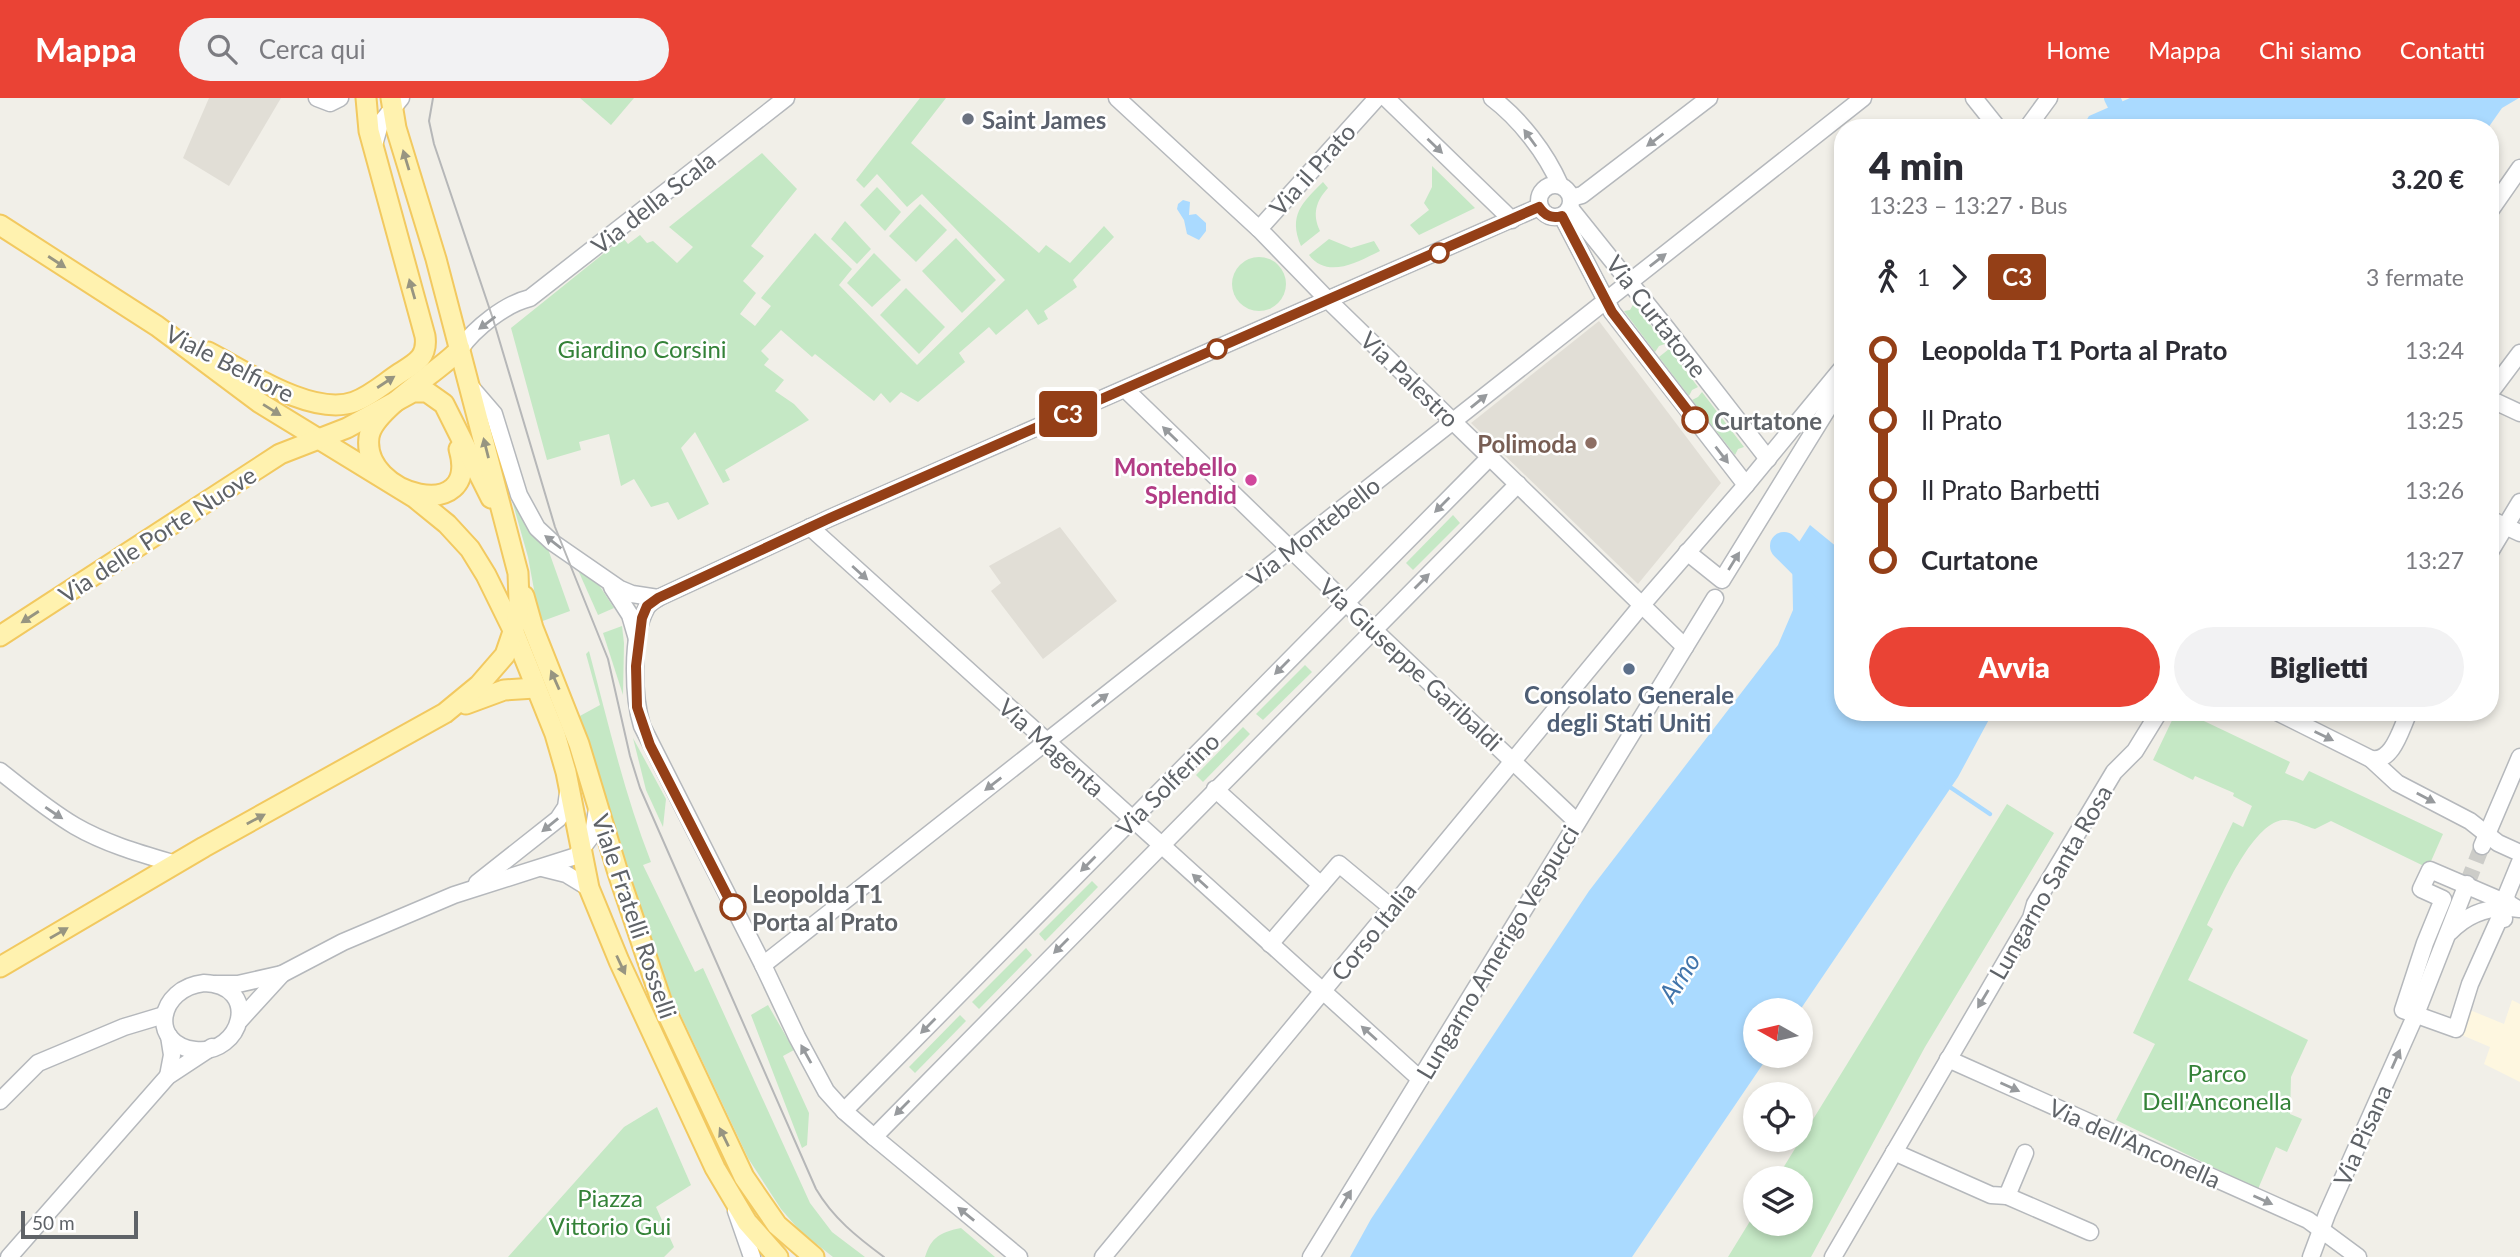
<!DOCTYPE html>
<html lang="it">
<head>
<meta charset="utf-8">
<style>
  body { margin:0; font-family:Lato,sans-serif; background:#f2f2f3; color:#2b2b33; height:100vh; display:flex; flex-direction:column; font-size:26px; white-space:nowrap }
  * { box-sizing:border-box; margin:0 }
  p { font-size:23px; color:#7c7c81 }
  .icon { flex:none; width:38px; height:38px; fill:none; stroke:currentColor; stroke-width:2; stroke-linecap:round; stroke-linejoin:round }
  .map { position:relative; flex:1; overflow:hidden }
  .panel { position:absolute; left:1834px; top:21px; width:665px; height:602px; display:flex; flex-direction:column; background:#fff; border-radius:28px; box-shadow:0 4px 10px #0003 }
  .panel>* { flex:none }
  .badge { padding:0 14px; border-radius:5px; font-size:24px; line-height:46px }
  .needle { width:46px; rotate:278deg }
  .controls { position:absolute; left:1743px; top:900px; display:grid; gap:14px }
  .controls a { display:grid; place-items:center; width:70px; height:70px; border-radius:50%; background:#fff; box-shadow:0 4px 10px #0003; font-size:35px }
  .scale { position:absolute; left:21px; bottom:18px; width:117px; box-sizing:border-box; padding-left:7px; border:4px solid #5f6368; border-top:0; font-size:19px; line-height:24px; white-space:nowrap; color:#5f6368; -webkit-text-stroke:5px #fff; paint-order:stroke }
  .map>.badge { position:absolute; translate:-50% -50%; box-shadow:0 0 0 4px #fff }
  .legs { display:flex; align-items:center; gap:10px; height:77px; padding:0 35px; font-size:23px }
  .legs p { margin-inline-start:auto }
  .overview { display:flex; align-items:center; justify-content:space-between; height:119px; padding:0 35px }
  h1 { font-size:38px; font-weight:800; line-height:52px }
  .cta { display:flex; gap:14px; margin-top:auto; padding:14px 35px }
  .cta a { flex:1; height:80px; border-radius:42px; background:#ea4335; color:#fff; font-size:28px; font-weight:800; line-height:80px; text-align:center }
  .cta a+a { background:#f2f2f3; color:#2b2b33 }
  ul { padding:0 35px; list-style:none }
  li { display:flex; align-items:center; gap:24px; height:70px; font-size:26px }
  li i { display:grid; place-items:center; width:10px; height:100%; margin:0 9px; background:currentColor }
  li i::after { content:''; width:18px; height:18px; margin:-9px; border:5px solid; border-radius:50%; background:#fff }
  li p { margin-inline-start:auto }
  li:first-child i { background:linear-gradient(#0000 50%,currentColor 0) }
  li:last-child i { background:linear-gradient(currentColor 50%,#0000 0) }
  header { display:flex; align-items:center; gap:42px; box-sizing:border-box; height:98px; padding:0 35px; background:#ea4335; color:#fff }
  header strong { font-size:33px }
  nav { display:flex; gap:38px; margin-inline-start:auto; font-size:24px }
  .search { width:490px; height:63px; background:#f2f2f3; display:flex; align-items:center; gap:18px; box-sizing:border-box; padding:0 24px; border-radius:38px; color:#7c7c81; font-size:26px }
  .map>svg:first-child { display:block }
  .commercial { fill:#fef7e0 }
  .education { fill:#e1ded6 }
  .green { fill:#c5e8c5 }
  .water { fill:#aadaff }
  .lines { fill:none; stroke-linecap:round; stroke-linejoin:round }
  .stream { stroke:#aadaff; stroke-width:4.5 }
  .canal { stroke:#aadaff; stroke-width:16 }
  .river { stroke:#aadaff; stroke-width:28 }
  .minor-tunnel { stroke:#ccccc8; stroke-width:16; stroke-dasharray:16 8; stroke-linecap:butt }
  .minor-casing { stroke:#b5b8bc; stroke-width:19 }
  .major-casing { stroke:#f2c960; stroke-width:23 }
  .minor { stroke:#fff; stroke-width:16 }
  .major { stroke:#fff2af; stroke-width:19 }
  .tram { stroke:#b6b7b8; stroke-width:2 }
  .oneway { fill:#979a9d }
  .oneway2 { fill:#979581 }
  .line-1-casing { stroke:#fff; stroke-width:16 }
  .line-1 { stroke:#943f17; stroke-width:10 }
  .worship-dot { fill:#6b7280; stroke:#fff; stroke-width:2.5 }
  .stop-1-dot { fill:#fff; stroke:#943f17; stroke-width:3.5 }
  .education-dot { fill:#8d6e63; stroke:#fff; stroke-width:2.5 }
  .hotel-dot { fill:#d1479c; stroke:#fff; stroke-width:2.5 }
  .service-dot { fill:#5c6f8a; stroke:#fff; stroke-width:2.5 }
  .labels { text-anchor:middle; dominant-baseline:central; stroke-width:5; stroke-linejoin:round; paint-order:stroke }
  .worship-label { font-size:24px; font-weight:bold; fill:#5b616d; stroke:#fff; text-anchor:start }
  .street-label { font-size:24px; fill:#5f6368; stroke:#fff }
  .park-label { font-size:24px; fill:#348238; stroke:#fff }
  .stop-label { font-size:24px; font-weight:bold; fill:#5f6368; stroke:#fff; text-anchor:start }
  .education-label { font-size:24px; font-weight:bold; fill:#785e54; stroke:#fff; text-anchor:end }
  .hotel-label { font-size:24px; font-weight:bold; fill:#b23c85; stroke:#fff; text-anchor:end }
  .service-label { font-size:24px; font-weight:bold; fill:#4e5e75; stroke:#fff }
  .water-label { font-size:26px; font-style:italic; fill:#4174aa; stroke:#fff }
</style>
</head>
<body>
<header>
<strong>Mappa</strong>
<div class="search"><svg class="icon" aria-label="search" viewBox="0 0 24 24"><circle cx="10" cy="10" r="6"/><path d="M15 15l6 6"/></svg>Cerca qui</div>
<nav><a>Home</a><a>Mappa</a><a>Chi siamo</a><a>Contatti</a></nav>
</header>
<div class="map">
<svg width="2520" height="1159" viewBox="0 0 2520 1159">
  <rect width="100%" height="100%" fill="#f1efe8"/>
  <polygon class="commercial" points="2512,902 2520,906 2520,984 2484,966 2490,949 2457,935 2465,910 2504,926"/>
  <g class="education">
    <polygon points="209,0 281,0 229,88 183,60"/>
    <polygon points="1599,223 1721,385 1638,486 1471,325"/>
    <polygon points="1060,429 1117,503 1043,561 991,493 1001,485 989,468"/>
  </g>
  <g class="green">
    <polygon points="580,0 634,0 611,27"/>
    <polygon points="920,0 946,0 911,45 1039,155 1046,147 1070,165 1104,128 1114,139 1073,182 1077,189 1044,213 1048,221 1038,227 1027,211 996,237 989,229 959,255 965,264 918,304 901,294 890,305 881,295 874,303 815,256 812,259 781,232 761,253 769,261 764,267 784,282 775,293 794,306 809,322 725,372 730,382 723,385 695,334 681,350 709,406 678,422 668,404 651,409 634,381 621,388 609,336 579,344 581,352 547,362 511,230 623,140 628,146 640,137 647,145 653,143 677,165 693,149 669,129 762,55 797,91 751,148 764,158 743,183 756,195 740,216 755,228 771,208 761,200 815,135 852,171 839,187 917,267 1005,182 922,96 907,109 877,76 864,90 856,82"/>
    <polygon points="1432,68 1475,110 1419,137 1410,127 1429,112 1424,105 1432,89"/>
    <path d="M1323 84 1328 90C1316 103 1312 116 1320 133L1301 148C1288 117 1302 105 1323 84Z"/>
    <polygon points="877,89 901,114 885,133 860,107"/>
    <polygon points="920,106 947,132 916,164 889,138"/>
    <polygon points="845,123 871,151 857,166 831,141"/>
    <polygon points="956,140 996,182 962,215 922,173"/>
    <path d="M1329 141 1351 150 1374 143 1380 153C1359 163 1328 182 1309 157Z"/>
    <polygon points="874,155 901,182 872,209 847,185"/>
    <circle cx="1259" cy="186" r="27"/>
    <polygon points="906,190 945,229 919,256 880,217"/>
    <polygon points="1634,205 1665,246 1659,248 1655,254 1624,213 1630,212"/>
    <polygon points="1669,251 1698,289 1692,292 1689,298 1659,259"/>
    <polygon points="1702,294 1744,349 1738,351 1735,357 1692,302 1698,299"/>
    <polygon points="504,374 524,423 548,451 570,513 540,524 528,459"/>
    <polygon points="1453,417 1460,425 1413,472 1406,465"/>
    <polygon points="578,472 599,487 614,510 598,517"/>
    <polygon points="622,528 624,545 623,597 603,535"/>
    <path d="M589 553C608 624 624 695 651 764L643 767 695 874 703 870 810 1105 832 1134 865 1159H833L800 1133 781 1111 748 1060 666 886 578 619 600 607 586 556Z"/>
    <polygon points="1305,567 1312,574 1263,622 1256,616"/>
    <path d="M2176 614H2185L2290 664 2285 675 2303 683 2309 673 2443 736 2428 770 2331 723 2315 731C2305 728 2293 721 2283 722 2251 726 2221 800 2207 827L2213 831 2188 882 2308 942 2291 979 2290 1016 2302 1021 2287 1054 2276 1049 2258 1091 2116 1022 2155 946 2133 935 2233 724 2243 729 2252 708 2233 698 2234 695 2195 678 2193 682 2153 662Z"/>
    <polygon points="1243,629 1250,636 1203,684 1196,677"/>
    <polygon points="633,640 666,701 663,729 646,692"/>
    <polygon points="2007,706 2054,735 1925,949 1811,1159 1728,1159 1755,1115 1755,1125 1801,1125 1801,1080 1777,1080"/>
    <polygon points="1092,783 1098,789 1045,843 1039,836"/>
    <polygon points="1026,850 1032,857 979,911 972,904"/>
    <polygon points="768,907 794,952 783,958 809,1015 807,1047 802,1050 751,917"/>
    <polygon points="960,917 966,923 915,975 909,969"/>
    <polygon points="657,1009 691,1087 656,1109 674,1149 664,1159 508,1159 624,1029"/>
    <path d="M961 1130 995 1159H925C931 1139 941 1134 961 1130Z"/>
  </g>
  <g class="water">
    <polygon points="2130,0 2519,0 2502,10 2488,30 2082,30 2089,18"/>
    <polygon points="1183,102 1190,104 1189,117 1196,116 1206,125 1206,133 1199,142 1187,136 1184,122 1177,111 1178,106"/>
    <polygon points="1810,427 1843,454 1843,614 1993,614 1958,679 1800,912 1755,912 1755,957 1769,957 1632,1159 1350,1159 1371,1121 1589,793 1778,547 1793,512 1792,455"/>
  </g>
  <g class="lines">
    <polyline class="stream" points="1947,687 1990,716"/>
    <polyline class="canal" points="2112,0 2115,6"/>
    <polyline class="river" points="1784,448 1843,507"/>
    <polyline class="minor-tunnel" points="2467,786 2482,748"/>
    <defs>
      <g id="minor">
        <polyline points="317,0 330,5 340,0"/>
        <polyline points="1117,0 1259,131 1328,202 1685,549"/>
        <polyline points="1386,0 1512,122"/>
        <path d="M1492 0C1520 21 1546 55 1560 87"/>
        <polyline points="1974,0 1998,30"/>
        <polyline points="2027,30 2049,0"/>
        <polyline points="374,47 380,26 401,0"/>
        <circle cx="1555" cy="103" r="16"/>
        <polyline points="1571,100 1582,97 1709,0"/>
        <polyline points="1570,110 1667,231 1768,361"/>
        <polyline points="2490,113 2520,70"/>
        <polyline points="1562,118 1612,214 1746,387"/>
        <polyline points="1259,131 1377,0"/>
        <path d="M460 251C475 230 505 206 530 200L786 0"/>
        <polyline points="469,287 494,316 519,397 537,430 552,444 620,491 632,496 658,500"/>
        <polyline points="1125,291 1374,532 1577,724"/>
        <polyline points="2490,295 2520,255"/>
        <polyline points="2490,301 2520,315"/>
        <polyline points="2490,421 2520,435"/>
        <polyline points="810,429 1420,981"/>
        <polyline points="1687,454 1722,482 1843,286"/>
        <polyline points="2490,454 2520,404"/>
        <polyline points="612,489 630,517 637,541"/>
        <polyline points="2277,614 2371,661 2397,685 2470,723 2498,745 2520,755"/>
        <path d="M2371 661C2393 665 2401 630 2409 614"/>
        <path d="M0 673C24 692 48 712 75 728 106 746 142 756 176 766"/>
        <polyline points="1215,691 1321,787"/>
        <polyline points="2482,748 2520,659"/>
        <polyline points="542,770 566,776 589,790"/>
        <polygon points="2430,772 2500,802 2504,821 2500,819 2470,886 2456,931 2403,912 2425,845 2443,801 2421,791"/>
        <polyline points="477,785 558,721 566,709 568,695"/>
        <polyline points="2516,810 2508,805 2506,798 2520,764"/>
        <path d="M2450 834C2469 814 2493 807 2520 811"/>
        <polyline points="1270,846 1339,766 1392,810"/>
        <polyline points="763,867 1863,0"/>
        <path d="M204 885C262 887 242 958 195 952 148 946 158 890 204 885Z"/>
        <polyline points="216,886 238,886 282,876 343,844 454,797 576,758 593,736 597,711"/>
        <polyline points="240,922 282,876"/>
        <polyline points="1948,961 2308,1122 2358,1159"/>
        <polyline points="168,978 172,957 169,938"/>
        <polyline points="0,1003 38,965 124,929 164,917"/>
        <polyline points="844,1013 1490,359"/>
        <polyline points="874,1039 1518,386"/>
        <polyline points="1894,1054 1991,1097 2007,1098 2090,1134"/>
        <polyline points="2007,1098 2025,1055"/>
        <polyline points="736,1113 752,1159"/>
        <polyline points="9,1159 168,978 212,949"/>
        <path d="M1019 1159 874 1039 844 1013 826 993 797 939 763 867 642 628C633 599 631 538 646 511 648 506 653 503 658 500L830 420 1539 109"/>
        <polyline points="1103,1159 1641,508 1746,387 1843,269"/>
        <polyline points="1311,1159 1715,500"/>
        <polyline points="1833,1159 2031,820 2035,806 2114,674 2135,653 2159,614"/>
        <polyline points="2311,1159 2327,1116 2416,916 2467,786"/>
      </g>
      <g id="major">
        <polyline points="0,127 157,228 260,305 415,400 447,426 470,451 486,477 514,534 555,636 566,674 589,790 619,863 715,1070 747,1124 778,1159"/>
        <path d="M208 254C245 273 312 319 354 304 371 298 386 284 400 275 416 265 428 259 425 238L369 33 366 0"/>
        <path d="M459 351C481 428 361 398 369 339 373 311 438 275 460 251"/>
        <polyline points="524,498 533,530 579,646 618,775 661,902 744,1079 777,1127 814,1159"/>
        <polyline points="0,538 280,356 347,330 413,294 427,294 444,306 491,400"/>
        <polyline points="466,606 504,592 535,590"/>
        <polyline points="0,869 204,749 445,615 479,587 505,557 517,522 519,503 518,475 436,161 396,30 391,0"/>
      </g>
    </defs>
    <use href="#minor" class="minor-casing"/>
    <use href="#major" class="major-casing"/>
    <use href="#minor" class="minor"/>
    <use href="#major" class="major"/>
    <path class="tram" d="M433 0 429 23 434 46 493 221 555 429 608 561 630 658 640 690 816 1091C833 1120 857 1139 884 1159"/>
  </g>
  <defs><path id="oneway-solid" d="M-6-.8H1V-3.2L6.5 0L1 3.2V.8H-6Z" transform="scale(1.75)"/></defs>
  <g class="oneway">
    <use href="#oneway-solid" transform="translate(1530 40) rotate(-126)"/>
    <use href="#oneway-solid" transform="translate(1655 42) rotate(143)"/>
    <use href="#oneway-solid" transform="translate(1435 48) rotate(44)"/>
    <use href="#oneway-solid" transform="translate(1658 162) rotate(-38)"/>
    <use href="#oneway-solid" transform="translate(487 225) rotate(143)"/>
    <use href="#oneway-solid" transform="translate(1479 303) rotate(-39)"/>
    <use href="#oneway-solid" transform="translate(1170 336) rotate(-136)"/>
    <use href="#oneway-solid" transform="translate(1722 357) rotate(52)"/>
    <use href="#oneway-solid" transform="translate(1442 407) rotate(135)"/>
    <use href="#oneway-solid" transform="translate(553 444) rotate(-142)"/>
    <use href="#oneway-solid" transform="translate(1734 463) rotate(-58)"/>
    <use href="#oneway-solid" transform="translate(860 475) rotate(42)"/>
    <use href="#oneway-solid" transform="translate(1422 483) rotate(-45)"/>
    <use href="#oneway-solid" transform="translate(1282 569) rotate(135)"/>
    <use href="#oneway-solid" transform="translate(1100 602) rotate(-38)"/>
    <use href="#oneway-solid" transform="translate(2324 638) rotate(26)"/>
    <use href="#oneway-solid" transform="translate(993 686) rotate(142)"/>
    <use href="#oneway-solid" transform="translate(2426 700) rotate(28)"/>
    <use href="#oneway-solid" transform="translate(54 715) rotate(34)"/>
    <use href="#oneway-solid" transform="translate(550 727) rotate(141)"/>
    <use href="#oneway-solid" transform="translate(1088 766) rotate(135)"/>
    <use href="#oneway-solid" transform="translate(1200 783) rotate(-138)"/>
    <use href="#oneway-solid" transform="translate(1061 848) rotate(135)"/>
    <use href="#oneway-solid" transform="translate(1983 901) rotate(121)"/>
    <use href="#oneway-solid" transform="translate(928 928) rotate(135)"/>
    <use href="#oneway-solid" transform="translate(1369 935) rotate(-138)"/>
    <use href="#oneway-solid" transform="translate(806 956) rotate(-119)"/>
    <use href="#oneway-solid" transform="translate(2396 961) rotate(-66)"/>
    <use href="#oneway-solid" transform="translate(2010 989) rotate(24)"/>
    <use href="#oneway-solid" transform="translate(902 1010) rotate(135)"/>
    <use href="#oneway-solid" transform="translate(1346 1101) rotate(-59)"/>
    <use href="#oneway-solid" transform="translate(2263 1102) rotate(24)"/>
    <use href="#oneway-solid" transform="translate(966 1116) rotate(-141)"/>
  </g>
  <g class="oneway2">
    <use href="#oneway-solid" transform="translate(406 62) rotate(-107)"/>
    <use href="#oneway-solid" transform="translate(57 164) rotate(33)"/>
    <use href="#oneway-solid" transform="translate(412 191) rotate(-106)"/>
    <use href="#oneway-solid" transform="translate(386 284) rotate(-33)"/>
    <use href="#oneway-solid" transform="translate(272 312) rotate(32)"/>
    <use href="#oneway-solid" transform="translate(486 350) rotate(-104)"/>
    <use href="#oneway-solid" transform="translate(30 519) rotate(147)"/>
    <use href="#oneway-solid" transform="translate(555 582) rotate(-114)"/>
    <use href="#oneway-solid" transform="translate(256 721) rotate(-28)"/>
    <use href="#oneway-solid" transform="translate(59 835) rotate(-30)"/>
    <use href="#oneway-solid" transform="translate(621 867) rotate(65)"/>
    <use href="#oneway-solid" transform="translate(724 1039) rotate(-116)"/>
  </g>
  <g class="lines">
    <defs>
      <path id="line-1" d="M733 809 650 647 637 609 636 568 642 520 647 508 658 500 830 420 1539 109C1545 118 1552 121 1562 118L1612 214 1695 322"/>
    </defs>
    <use href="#line-1" class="line-1-casing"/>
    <use href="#line-1" class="line-1"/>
  </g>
  <circle class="worship-dot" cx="968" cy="21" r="7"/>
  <g class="stop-1-dot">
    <circle cx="1439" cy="155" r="9"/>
    <circle cx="1217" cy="251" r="9"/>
    <circle cx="1695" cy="322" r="12"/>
    <circle cx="733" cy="809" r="12"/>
  </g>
  <circle class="education-dot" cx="1591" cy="345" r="7"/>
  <circle class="hotel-dot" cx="1251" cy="382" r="7"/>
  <circle class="service-dot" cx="1629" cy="571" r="7"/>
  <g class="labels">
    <g class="worship-label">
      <text x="982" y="21">Saint James</text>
    </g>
    <g class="street-label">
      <text transform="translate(1312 71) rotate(-48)">Via il Prato</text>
      <text transform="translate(653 104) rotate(-38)">Via della Scala</text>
      <text transform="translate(1657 218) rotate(52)">Via Curtatone</text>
      <text transform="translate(230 265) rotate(27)">Viale Belfiore</text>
      <text transform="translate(1410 281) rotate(44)">Via Palestro</text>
      <text transform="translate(1313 433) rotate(-38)">Via Montebello</text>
      <text transform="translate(157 436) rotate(-33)">Via delle Porte Nuove</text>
      <text transform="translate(1411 566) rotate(43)">Via Giuseppe Garibaldi</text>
      <text transform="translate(1052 649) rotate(42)">Via Magenta</text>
      <text transform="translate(1167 686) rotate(-45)">Via Solferino</text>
      <text transform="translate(2050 784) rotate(-60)">Lungarno Santa Rosa</text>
      <text transform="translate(635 818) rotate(71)">Viale Fratelli Rosselli</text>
      <text transform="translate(1373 833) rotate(-51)">Corso Italia</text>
      <text transform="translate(1497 854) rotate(-59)">Lungarno Amerigo Vespucci</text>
      <text transform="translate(2362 1037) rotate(-66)">Via Pisana</text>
      <text transform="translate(2135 1045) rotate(24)">Via dell'Anconella</text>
    </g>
    <g class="park-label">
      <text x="642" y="250">Giardino Corsini</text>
      <text x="2217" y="974">Parco<tspan x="2217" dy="28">Dell'Anconella</tspan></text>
      <text x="610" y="1099">Piazza<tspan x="610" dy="28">Vittorio Gui</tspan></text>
    </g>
    <g class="stop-label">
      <text x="1714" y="322">Curtatone</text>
      <text x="752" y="795">Leopolda T1<tspan x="752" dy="28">Porta al Prato</tspan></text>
    </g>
    <g class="education-label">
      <text x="1577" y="345">Polimoda</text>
    </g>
    <g class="hotel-label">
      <text x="1237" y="368">Montebello<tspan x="1237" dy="28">Splendid</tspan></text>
    </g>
    <g class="service-label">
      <text x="1629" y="596">Consolato Generale<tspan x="1629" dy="28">degli Stati Uniti</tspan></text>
    </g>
    <g class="water-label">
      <text transform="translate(1679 879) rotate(-57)">Arno</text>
    </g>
  </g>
</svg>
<div class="controls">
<a><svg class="needle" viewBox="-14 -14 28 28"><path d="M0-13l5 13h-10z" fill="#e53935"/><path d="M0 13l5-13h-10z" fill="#7c7c81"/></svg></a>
<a><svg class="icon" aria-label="locate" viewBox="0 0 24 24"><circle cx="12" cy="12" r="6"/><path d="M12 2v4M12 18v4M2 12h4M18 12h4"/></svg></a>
<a><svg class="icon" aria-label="layers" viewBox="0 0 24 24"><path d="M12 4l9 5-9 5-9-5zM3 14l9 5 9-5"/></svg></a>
</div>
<div class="scale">50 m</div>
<b class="badge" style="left:1068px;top:316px;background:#943f17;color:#fff">C3</b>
<section class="panel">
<div class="overview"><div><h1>4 min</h1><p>13:23 – 13:27 · Bus</p></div><b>3.20 €</b></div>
<div class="legs"><svg class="icon" aria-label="walk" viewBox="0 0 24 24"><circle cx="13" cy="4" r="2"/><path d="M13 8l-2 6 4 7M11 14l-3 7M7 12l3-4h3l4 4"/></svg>1<svg class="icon" aria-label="forward" viewBox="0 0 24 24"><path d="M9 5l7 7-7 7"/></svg><b class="badge" style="background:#943f17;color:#fff">C3</b><p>3 fermate</p></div>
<ul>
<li><i style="color:#943f17"></i><b>Leopolda T1 Porta al Prato</b><p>13:24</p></li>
<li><i style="color:#943f17"></i><span>Il Prato</span><p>13:25</p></li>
<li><i style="color:#943f17"></i><span>Il Prato Barbetti</span><p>13:26</p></li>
<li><i style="color:#943f17"></i><b>Curtatone</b><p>13:27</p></li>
</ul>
<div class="cta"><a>Avvia</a><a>Biglietti</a></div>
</section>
</div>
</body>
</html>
